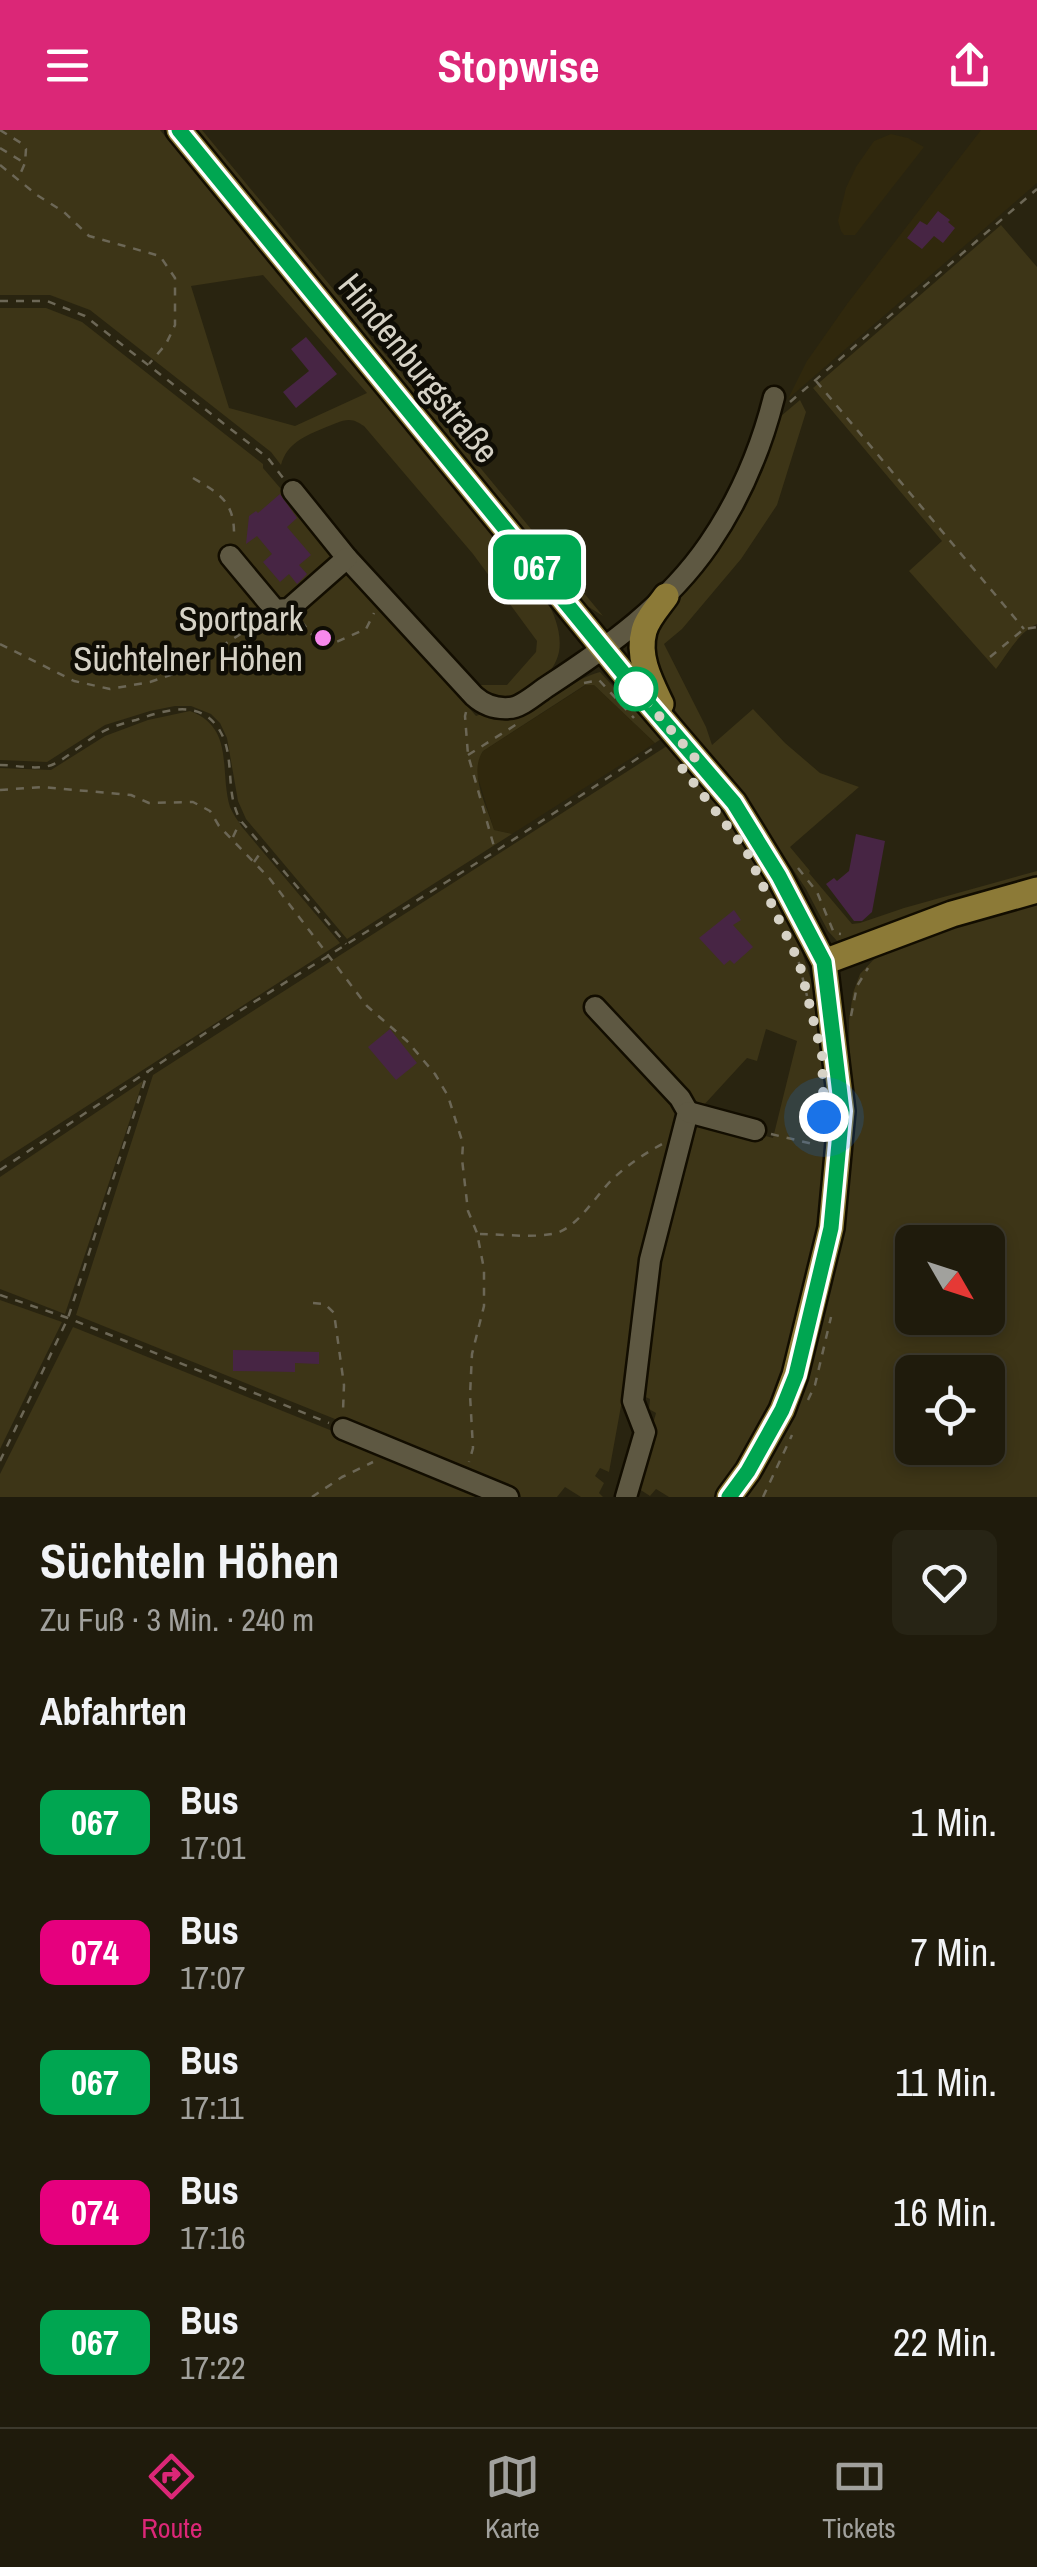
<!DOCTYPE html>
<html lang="de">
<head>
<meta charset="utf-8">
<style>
  body { margin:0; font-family:"Archivo Narrow",sans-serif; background:#272415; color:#f1f3f6; height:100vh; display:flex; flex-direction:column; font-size:38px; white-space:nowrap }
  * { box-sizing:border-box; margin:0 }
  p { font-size:32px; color:#a1a19d }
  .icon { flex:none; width:55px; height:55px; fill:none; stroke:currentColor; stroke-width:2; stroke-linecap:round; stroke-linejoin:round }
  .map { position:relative; height:1367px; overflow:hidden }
  .side { display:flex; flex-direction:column; background:#1f1b0c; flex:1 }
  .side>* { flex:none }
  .badge { padding:0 20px; border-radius:15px; font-size:35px; line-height:65px }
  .needle { width:65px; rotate:129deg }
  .controls { position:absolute; left:895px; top:1095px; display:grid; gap:20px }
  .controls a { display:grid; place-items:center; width:110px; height:110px; border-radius:15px; background:#1f1b0c; box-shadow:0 5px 15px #0003,0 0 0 2px #3c392d; font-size:50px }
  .you { position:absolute; width:50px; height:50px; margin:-25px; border:8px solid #fff; border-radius:50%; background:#1a73e8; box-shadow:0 0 0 15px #1a73e833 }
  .map>.badge { position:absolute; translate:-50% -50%; box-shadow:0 0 0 5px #fff }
  h2 { padding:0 40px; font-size:38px; line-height:90px }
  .round { display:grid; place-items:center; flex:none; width:105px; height:105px; border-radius:15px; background:#272415 }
  .head { display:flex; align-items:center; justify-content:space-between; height:170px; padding:0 40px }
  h1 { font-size:48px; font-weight:700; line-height:75px }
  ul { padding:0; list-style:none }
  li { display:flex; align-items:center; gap:30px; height:130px; padding:0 40px }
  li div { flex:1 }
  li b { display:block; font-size:38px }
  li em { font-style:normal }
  li .badge { min-width:110px; font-weight:700; text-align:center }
  header { display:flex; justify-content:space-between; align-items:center; height:130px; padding:0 40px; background:#db2777; color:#fff; font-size:45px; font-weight:700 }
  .dock { display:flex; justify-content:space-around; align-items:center; height:140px; border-top:2px solid #3c392d; background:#1f1b0c; font-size:28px; color:#a1a19d }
  .dock a { display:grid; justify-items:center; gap:5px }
  .dock .on { color:#db2777 }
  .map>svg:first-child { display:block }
  .built { fill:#30280d }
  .green { fill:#3d3517; fill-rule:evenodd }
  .building { fill:#472544 }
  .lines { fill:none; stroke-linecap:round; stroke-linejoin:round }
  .minor-casing { stroke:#120d00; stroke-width:25 }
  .major-casing { stroke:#120d00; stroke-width:30 }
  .path { stroke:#6c6756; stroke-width:2.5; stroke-dasharray:8 8; stroke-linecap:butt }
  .minor { stroke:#5e5842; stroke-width:20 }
  .major { stroke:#8c7a37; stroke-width:25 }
  .line-casing { stroke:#fff; stroke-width:22 }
  .line { stroke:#00a651; stroke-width:15 }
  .walk { stroke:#d6d2c6; stroke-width:10; stroke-dasharray:0 18 }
  .poi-dot { fill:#f788ec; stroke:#0f0d05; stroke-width:4 }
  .stop-dot { fill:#fff; stroke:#00a651; stroke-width:5 }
  .labels { text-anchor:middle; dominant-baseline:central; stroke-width:9; stroke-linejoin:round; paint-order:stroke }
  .street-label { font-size:35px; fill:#d6d2c6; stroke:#0f0d05 }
  .poi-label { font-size:35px; fill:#d6d2c6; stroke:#0f0d05; text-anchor:end }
</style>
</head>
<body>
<header><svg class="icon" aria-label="menu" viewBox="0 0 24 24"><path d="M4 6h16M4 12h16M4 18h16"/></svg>Stopwise<svg class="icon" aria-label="share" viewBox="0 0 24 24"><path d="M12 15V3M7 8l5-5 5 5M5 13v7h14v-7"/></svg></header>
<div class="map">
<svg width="1037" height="1367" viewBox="0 0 1037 1367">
  <rect width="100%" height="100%" fill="#292410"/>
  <g class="built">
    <polygon points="981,0 1037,0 1037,53 788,269 807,231 847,174"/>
    <polygon points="891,4 908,8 924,17 855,105 844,105 841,101 838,91 846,58 856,37 874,11"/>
    <polygon points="586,555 594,555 655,613 512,704 494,700 478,648 476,636 478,628 483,621"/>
  </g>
  <g class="green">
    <path d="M0 0H160L547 471C556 487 565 512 556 531 544 558 502 582 478 560L480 555H507L536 522 537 511 473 424 364 296C359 293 355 290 349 290 341 290 332 295 324 298 305 306 287 313 281 335L271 322 90 180 50 165H0ZM263 145 367 263 295 296 229 278 191 156Z"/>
    <polygon points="190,0 202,0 357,188 374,212 401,242 603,486 576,469"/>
    <path d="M1001 95 1037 137V494C1019 502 1008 523 996 539L909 441 942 411 813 258Z"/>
    <path d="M0 178H46L82 192 263 334V338L476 586C493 579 514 587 531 580 555 569 573 549 600 542L640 586 664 607 655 613 594 555H585L483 621C468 643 487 676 494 700L512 704 347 809 246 689 238 671 227 608 220 593 211 584 191 576H175L150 581 105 595 47 632 0 630Z"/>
    <polygon points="800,270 806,282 777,375 741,429 682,499 664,514 706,597 712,615 753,579 785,613 820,643 859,657 790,717 810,741 809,743 852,794 860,793 904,778 1037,741 1037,753 837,811 828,801 806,759 780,720 702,619 659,557 652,496 723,409 744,375 781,286"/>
    <path d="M190 581C235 598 219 640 230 677 233 684 238 691 242 697L340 813 0 1032V638L51 640 105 606 148 590Z"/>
    <polygon points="670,614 752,719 794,797 821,881 832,965 821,1101 801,1206 769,1291 719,1367 669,1367 656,1359 650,1366 636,1357 656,1283 649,1279 650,1269 639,1264 648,1170 693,993 702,989 773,1008 797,911 766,899 757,931 747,928 702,977 681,959 675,976 676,997 629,1278 621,1276 609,1342 600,1338 595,1346 604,1353 599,1363 603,1367 581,1367 565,1357 557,1367 521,1367 492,1352 76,1185 153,945"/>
    <path d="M1037 767V1367H737L790 1279 850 999 849 890 853 863 860 844 877 826 899 812ZM912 1112H988V1188H912ZM912 1242H988V1318H912Z"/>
    <polygon points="143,951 65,1184 0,1159 0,1047"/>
    <polygon points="0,1170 62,1192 0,1319"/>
    <polygon points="73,1197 487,1363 486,1367 0,1367 0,1344"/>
  </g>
  <g class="building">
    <polygon points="938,81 950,90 948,92 955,98 943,113 934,106 922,119 907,108 920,91 927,95"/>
    <polygon points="306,207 337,244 296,278 283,262 309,241 291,219"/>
    <polygon points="280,364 297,388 287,397 311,425 299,435 307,444 297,454 289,444 280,452 263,432 272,424 257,406 246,414 249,386 256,381 258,383"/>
    <polygon points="856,704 885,711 872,782 862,791 854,791 826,754 834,748 837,751 849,741"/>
    <polygon points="734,780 741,790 733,795 753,817 734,834 730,830 724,835 699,808"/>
    <polygon points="390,899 417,933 396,950 368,917"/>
    <polygon points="233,1220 319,1222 319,1234 295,1233 295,1242 233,1241"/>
  </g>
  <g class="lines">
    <defs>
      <g id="minor">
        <path d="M293 361 347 428 474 566C484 575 495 579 509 578 521 578 537 563 548 556 608 517 668 474 709 414 739 370 761 319 774 267"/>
        <polyline points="230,426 275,480 289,479 347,428"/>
        <polyline points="595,877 680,968 688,982 650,1130 633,1271 645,1302 626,1367"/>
        <polyline points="688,982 755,1000"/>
        <polyline points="343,1299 508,1367"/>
      </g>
      <g id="major">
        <polyline points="179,0 638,561 734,673 779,746 824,832 842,981 831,1098 795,1245 782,1280 748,1341 729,1367"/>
        <path d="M661 574C650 551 637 527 644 501 647 489 659 476 666 466"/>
        <polyline points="824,832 952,784 1037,760"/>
      </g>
    </defs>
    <use href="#minor" class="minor-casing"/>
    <use href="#major" class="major-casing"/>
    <g class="path">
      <polyline points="0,0 21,13 26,19 25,33 18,49"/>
      <polyline points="0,18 23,32"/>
      <polyline points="0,35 37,65 64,82 89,106 160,126 175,148 175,195 166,214 149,234"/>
      <polyline points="0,171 47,171 85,186 268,328 283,348"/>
      <polyline points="816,251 1024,499"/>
      <polyline points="790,272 1037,59"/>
      <path d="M193 348C221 364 235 373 234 407"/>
      <polyline points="301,491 318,512 327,516 366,499 374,483"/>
      <polyline points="0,514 74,551 110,559 150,552 185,540 262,490"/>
      <polyline points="990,527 1024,499 1037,497"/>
      <polyline points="584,553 599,550 634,588"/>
      <polyline points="466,582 465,586 468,625 495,720"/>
      <polyline points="468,625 517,594"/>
      <path d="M0 635C16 635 39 641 54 634 70 626 84 612 100 603 111 597 124 593 136 590 165 580 201 568 220 601 236 628 224 663 241 691L346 814"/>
      <polyline points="0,660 42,657 131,665 149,673 193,672 210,681 219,696 270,749 367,876 407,911 435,944 448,966 463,1014 462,1029 468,1081 477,1103 484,1139 484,1176 472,1224 470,1265 473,1318 469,1332"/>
      <polyline points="233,707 240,692"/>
      <polyline points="254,732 263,719"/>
      <polyline points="798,738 817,762 834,803 841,804"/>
      <polyline points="785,803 799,833 807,866"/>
      <polyline points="851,886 857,856 868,838"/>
      <polyline points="771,1004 817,1015"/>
      <polyline points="0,1040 222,892 496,721 658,615"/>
      <path d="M480 1104C503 1104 529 1108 552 1104 578 1100 597 1062 616 1046 630 1033 646 1023 662 1014"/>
      <polyline points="0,1165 68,1188 329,1293"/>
      <polyline points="313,1173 325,1174 334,1183 344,1255 343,1281"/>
      <polyline points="808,1270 815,1255 831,1187"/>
      <polyline points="0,1331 68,1188 148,941"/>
      <polyline points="312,1367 342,1347 373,1332"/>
      <polyline points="763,1367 792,1305"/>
    </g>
    <use href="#minor" class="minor"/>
    <use href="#major" class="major"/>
  </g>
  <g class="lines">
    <defs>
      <polyline id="line" points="179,0 638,561 734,673 779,746 824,832 842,981 831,1098 796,1245 782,1280 748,1341 729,1367"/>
    </defs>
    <use href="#line" class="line-casing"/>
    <use href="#line" class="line"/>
    <polyline class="walk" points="636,559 695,628 682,638 746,720 799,832 822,925 824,987"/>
  </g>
  <circle class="poi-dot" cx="323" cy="508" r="10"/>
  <circle class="stop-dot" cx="636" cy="559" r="20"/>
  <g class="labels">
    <g class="street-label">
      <text transform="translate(419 238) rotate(51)">Hindenburgstraße</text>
    </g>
    <g class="poi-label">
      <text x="303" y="488">Sportpark<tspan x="303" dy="40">Süchtelner Höhen</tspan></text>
    </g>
  </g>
</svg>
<div class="controls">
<a><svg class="needle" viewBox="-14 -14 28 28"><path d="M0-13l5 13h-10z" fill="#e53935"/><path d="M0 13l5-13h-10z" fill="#a1a19d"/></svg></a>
<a><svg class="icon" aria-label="locate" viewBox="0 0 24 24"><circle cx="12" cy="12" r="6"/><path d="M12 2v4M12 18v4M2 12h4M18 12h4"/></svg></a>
</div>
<div class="you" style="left:824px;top:987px"></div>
<b class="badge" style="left:537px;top:437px;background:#00a651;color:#fff">067</b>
</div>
<section class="side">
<div class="head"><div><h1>Süchteln Höhen</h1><p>Zu Fuß · 3 Min. · 240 m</p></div><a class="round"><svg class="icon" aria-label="heart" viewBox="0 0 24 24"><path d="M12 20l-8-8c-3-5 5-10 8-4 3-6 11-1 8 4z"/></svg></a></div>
<h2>Abfahrten</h2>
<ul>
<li><span class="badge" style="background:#00a651;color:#fff">067</span><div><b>Bus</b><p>17:01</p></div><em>1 Min.</em></li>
<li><span class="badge" style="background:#e6007e;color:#fff">074</span><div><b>Bus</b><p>17:07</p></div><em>7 Min.</em></li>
<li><span class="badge" style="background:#00a651;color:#fff">067</span><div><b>Bus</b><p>17:11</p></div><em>11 Min.</em></li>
<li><span class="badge" style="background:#e6007e;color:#fff">074</span><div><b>Bus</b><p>17:16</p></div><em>16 Min.</em></li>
<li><span class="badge" style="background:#00a651;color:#fff">067</span><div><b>Bus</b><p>17:22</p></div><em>22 Min.</em></li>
</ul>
</section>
<nav class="dock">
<a class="on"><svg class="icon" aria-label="directions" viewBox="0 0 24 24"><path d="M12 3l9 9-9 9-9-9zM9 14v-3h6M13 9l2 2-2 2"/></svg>Route</a>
<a><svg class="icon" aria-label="map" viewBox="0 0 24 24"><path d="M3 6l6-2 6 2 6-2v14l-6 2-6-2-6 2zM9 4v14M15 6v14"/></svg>Karte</a>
<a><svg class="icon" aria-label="tickets" viewBox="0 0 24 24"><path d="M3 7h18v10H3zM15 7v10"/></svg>Tickets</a>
</nav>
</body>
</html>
